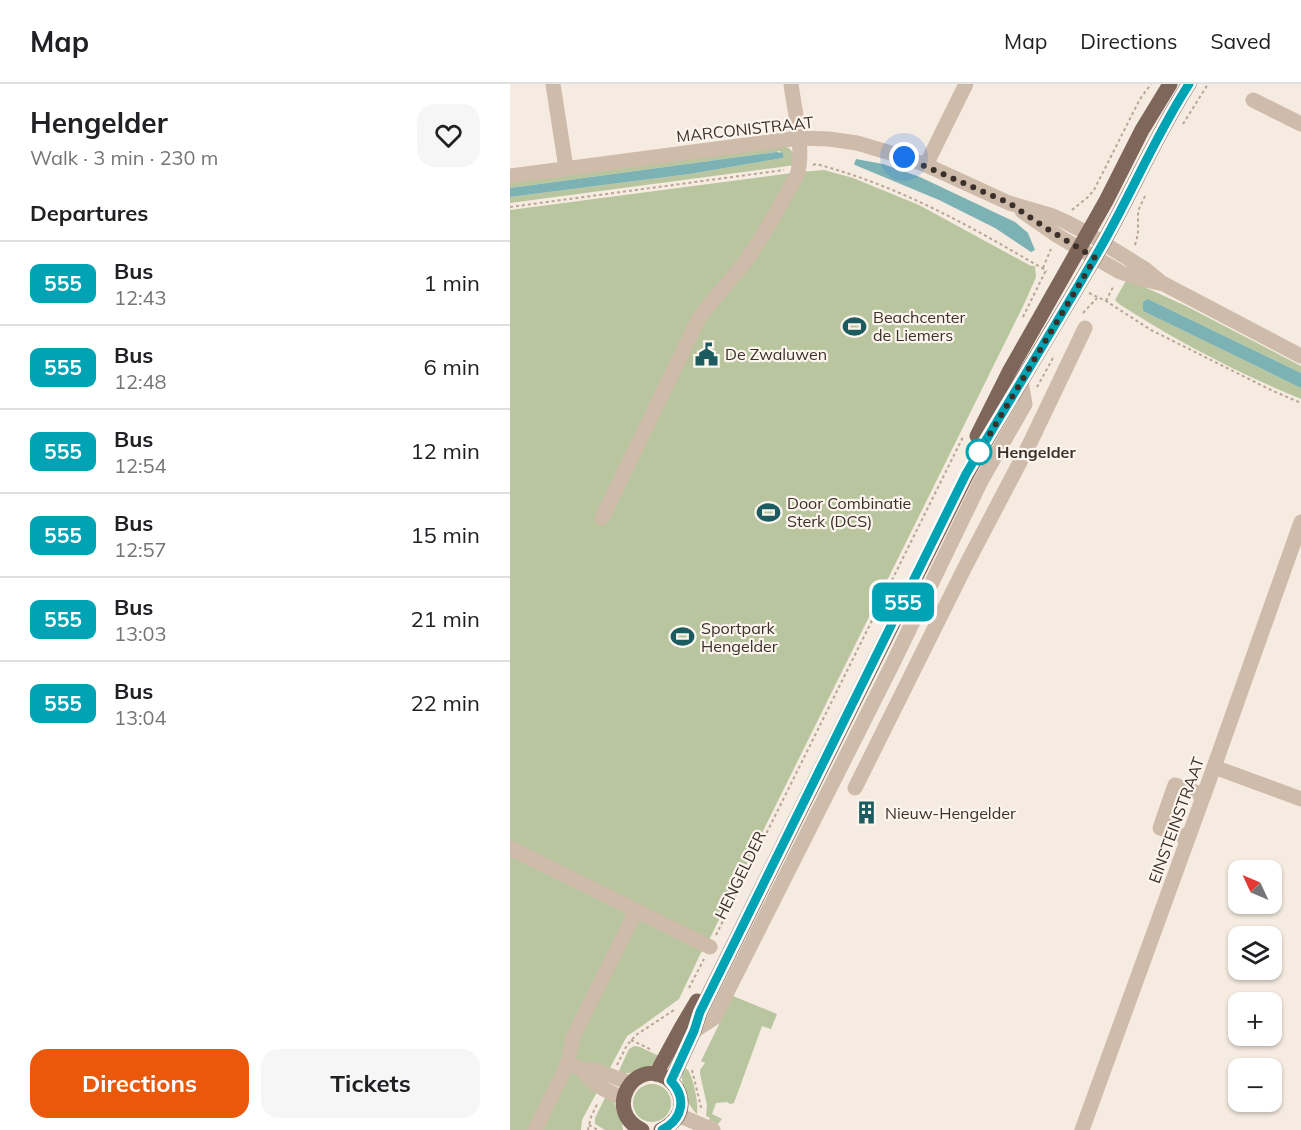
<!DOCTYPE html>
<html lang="en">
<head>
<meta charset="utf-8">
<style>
  body { margin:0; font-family:Mulish,sans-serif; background:#f6f6f6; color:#202124; height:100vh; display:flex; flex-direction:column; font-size:22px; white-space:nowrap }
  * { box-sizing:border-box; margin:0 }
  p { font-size:20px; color:#757577 }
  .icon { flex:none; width:33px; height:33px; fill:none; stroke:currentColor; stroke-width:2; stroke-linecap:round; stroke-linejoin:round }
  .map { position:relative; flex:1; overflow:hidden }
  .details { display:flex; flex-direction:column; background:#fff; width:510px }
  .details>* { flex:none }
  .badge { padding:0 12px; border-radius:9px; font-size:21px; line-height:39px }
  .needle { width:39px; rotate:314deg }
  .controls { position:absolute; left:718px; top:776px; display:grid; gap:12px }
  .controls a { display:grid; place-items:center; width:54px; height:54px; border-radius:12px; background:#fff; box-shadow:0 2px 4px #0004; font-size:30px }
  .you { position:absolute; width:30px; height:30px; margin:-15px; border:4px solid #fff; border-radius:50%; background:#1a73e8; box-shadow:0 0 0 9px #1a73e833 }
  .map>.badge { position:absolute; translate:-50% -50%; box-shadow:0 0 0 3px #fff }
  h2 { padding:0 30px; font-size:22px; line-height:54px }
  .round { display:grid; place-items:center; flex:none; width:63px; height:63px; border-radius:18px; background:#f6f6f6 }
  .overview { display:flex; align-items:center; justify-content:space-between; height:102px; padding:0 30px }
  h1 { font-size:28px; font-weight:700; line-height:45px }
  .primary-button { display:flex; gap:12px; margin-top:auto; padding:12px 30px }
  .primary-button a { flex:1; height:69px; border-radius:18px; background:#ea580c; color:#fff; font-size:24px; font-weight:700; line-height:69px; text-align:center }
  .primary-button a+a { background:#f6f6f6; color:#202124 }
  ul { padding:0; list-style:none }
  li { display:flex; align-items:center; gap:18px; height:84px; padding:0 30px; border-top:2px solid #e0e0e0 }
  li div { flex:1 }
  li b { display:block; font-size:22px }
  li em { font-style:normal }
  li .badge { min-width:66px; font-weight:700; text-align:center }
  header { display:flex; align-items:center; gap:36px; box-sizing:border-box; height:84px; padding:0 30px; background:#fff; border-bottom:2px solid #e0e0e0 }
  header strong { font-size:28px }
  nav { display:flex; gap:33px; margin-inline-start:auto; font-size:21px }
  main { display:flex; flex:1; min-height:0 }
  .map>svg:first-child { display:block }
  .green { fill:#b8c59e }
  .water { fill:#7db2b4 }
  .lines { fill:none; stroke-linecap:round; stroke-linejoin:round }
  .path { stroke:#baa594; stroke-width:2; stroke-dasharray:3 3; stroke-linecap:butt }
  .minor { stroke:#cebbaa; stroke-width:15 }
  .major { stroke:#7e675a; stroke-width:15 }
  .line-casing { stroke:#fff; stroke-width:14 }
  .line { stroke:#00a3b4; stroke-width:9 }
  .walk { stroke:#3c302a; stroke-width:6; stroke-dasharray:0 10.8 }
  .stop-dot { fill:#fff; stroke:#00a3b4; stroke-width:3 }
  .labels { text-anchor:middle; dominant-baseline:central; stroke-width:4.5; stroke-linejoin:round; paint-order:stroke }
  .street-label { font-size:16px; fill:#3c302a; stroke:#fcf5ed }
  .poi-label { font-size:16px; fill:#3c302a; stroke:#fcf5ed; text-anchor:start }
  .stop-label { font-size:16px; font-weight:bold; fill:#3c302a; stroke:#fcf5ed; text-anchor:start }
</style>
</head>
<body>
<header>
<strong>Map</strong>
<nav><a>Map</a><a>Directions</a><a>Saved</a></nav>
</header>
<main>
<section class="details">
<div class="overview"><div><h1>Hengelder</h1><p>Walk · 3 min · 230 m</p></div><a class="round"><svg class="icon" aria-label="heart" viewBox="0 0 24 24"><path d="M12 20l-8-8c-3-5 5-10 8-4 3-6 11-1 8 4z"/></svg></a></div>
<h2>Departures</h2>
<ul>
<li><span class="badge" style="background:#00a3b4;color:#fff">555</span><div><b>Bus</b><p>12:43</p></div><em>1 min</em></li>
<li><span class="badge" style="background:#00a3b4;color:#fff">555</span><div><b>Bus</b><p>12:48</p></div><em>6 min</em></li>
<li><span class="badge" style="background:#00a3b4;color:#fff">555</span><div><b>Bus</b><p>12:54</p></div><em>12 min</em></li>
<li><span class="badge" style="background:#00a3b4;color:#fff">555</span><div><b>Bus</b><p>12:57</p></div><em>15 min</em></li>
<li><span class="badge" style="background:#00a3b4;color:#fff">555</span><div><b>Bus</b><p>13:03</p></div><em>21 min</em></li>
<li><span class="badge" style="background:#00a3b4;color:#fff">555</span><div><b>Bus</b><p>13:04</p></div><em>22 min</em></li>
</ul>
<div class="primary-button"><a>Directions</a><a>Tickets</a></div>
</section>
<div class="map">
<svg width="791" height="1046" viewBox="0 0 791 1046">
  <rect width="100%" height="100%" fill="#f5ebe0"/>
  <g class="green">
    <path d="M274 62C283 65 285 71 286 81L0 119V113L180 90 273 74 270 67 266 68 0 104V99Z"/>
    <polygon points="314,86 343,94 409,121 521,182 525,182 526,193 515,218 199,856 197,856 169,915 132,942 117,952 72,1036 71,1046 0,1046 0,126 290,88"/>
    <path d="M617 195 676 222 791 282V289L638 215 633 227 791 304V315C728 289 666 257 609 220L605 216Z"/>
    <polygon points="223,912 267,930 261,945 252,942 224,1019 220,1020 217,1018 206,1019 202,1030 212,1035 208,1040 199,1036 200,1034 196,1032 197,1021 190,990 190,986 195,979 191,977"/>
    <path d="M124 962 130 963 151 973C140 985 124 991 108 989L119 965Z"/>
    <path d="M172 983C177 985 178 985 180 990 184 999 189 1021 187 1030 176 1020 170 997 172 983Z"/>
    <circle cx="142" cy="1019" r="19"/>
    <path d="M97 1010C106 1017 112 1035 113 1046H95L85 1040V1034Z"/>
  </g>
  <g class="water">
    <polygon points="266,68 273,69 273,74 180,90 0,113 0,104"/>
    <polygon points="346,75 373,80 410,93 505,138 518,149 525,166 521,168 485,144 429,116 345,81 344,80"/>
    <polygon points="638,215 791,289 791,304 633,227 633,218"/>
  </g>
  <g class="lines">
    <g class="path">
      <polyline points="673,40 698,0"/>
      <path d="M303 81 306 80C390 102 462 143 537 187"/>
      <polyline points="0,123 274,86"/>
      <polyline points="562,126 578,113 584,106 630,15 641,0"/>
      <polyline points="625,161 628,150 628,127 635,112"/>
      <polyline points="533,184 541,165"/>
      <polyline points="579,209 596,217 641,246 761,306 791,319"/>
      <polyline points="596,217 604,201"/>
      <polyline points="573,229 587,214"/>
      <polyline points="513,233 536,186"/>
      <polyline points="527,303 543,274"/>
      <polyline points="206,851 453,353"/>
      <polyline points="179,904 194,875"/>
      <polyline points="121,956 142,966"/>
      <polyline points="107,981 117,961 126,951 164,926"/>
      <polyline points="182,986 191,1023 190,1027"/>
      <polyline points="79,1041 88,1046"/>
      <polyline points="78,1046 81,1033 88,1018"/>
    </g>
    <g class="minor">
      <polyline points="43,0 56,84"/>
      <polyline points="743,16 791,40"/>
      <polyline points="416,81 456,0"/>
      <polyline points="0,92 289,54 319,55 347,59 394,73 416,81 499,119 543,132 554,137 577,149 635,185 652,199 791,272"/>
      <polyline points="512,127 548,152 610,188 628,194 649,199"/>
      <path d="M92 434 189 234C204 213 222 196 237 175 256 148 271 120 287 91 295 68 284 24 281 0"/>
      <polyline points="704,683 791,715"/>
      <polyline points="345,704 456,481 520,359 575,244"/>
      <polyline points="678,754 650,744 665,701 694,711"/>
      <polyline points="0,764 200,863"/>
      <polyline points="184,947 204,934 382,581 471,397 515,320 511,297"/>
      <polyline points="58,979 73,986 85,986 120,999"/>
      <path d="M73 986C83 1002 97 1007 113 1014"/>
      <polyline points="168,1031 203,1046"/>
      <polyline points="25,1046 58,979 63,953 126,827"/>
      <polyline points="572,1046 704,683 791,438"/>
    </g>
    <g class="major">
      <polyline points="467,352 499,288 596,117 632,46 660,0"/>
      <polyline points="146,990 171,944 187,917"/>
      <path d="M161 997 184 947 190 928 457 390C500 313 548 238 592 161 622 108 646 51 679 0"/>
      <path d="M132 1046C92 1027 124 973 157 994 165 1000 170 1008 171 1017 172 1031 163 1040 151 1046"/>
    </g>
  </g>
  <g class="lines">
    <defs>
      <path id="line" d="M152 1046C173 1035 177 1014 161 997L184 947 190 928 456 390C501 313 548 238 592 161 622 108 646 51 679 0"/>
    </defs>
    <use href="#line" class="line-casing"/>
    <use href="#line" class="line"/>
    <polyline class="walk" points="394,73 499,119 536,144 585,174 468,370 469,368"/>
  </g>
  <defs>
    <symbol id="stadium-bare" viewBox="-9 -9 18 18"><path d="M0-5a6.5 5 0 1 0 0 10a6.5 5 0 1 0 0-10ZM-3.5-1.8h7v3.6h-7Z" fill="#1c5c60" stroke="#fcf5ed" stroke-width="2.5" paint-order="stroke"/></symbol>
    <symbol id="civic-bare" viewBox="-9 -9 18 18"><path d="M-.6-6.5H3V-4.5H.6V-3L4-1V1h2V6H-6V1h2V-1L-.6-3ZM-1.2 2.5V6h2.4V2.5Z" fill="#1c5c60" stroke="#fcf5ed" stroke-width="2.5" paint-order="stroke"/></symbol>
    <symbol id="building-bare" viewBox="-9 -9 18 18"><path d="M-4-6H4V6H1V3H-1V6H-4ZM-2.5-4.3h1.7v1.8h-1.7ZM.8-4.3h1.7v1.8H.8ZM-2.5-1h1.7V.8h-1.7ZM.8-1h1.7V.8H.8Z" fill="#1c5c60" stroke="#fcf5ed" stroke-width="2.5" paint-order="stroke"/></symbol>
  </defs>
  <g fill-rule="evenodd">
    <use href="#stadium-bare" x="328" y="226" width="33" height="33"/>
    <use href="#civic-bare" x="180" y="254" width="33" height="33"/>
    <use href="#stadium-bare" x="242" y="412" width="33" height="33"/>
    <use href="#stadium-bare" x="156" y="536" width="33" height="33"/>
    <use href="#building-bare" x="340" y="712" width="33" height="33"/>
  </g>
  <circle class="stop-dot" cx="469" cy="368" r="12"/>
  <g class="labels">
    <g class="street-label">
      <text transform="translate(235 45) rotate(-6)">MARCONISTRAAT</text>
      <text transform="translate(666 736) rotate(-70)">EINSTEINSTRAAT</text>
      <text transform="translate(230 791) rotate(-64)">HENGELDER</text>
    </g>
    <g class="poi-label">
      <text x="363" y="233">Beachcenter<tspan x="363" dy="18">de Liemers</tspan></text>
      <text x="215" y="270">De Zwaluwen</text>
      <text x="277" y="419">Door Combinatie<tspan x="277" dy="18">Sterk (DCS)</tspan></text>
      <text x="191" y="544">Sportpark<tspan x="191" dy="18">Hengelder</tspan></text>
      <text x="375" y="729">Nieuw-Hengelder</text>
    </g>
    <g class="stop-label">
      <text x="487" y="368">Hengelder</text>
    </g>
  </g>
</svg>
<div class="controls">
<a><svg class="needle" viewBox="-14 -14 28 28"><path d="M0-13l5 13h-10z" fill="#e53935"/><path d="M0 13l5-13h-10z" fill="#757577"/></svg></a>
<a><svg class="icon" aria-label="layers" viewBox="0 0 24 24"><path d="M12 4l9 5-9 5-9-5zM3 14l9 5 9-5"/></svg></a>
<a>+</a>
<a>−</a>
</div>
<div class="you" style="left:394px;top:73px"></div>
<b class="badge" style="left:393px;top:518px;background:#00a3b4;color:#fff">555</b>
</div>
</main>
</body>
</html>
